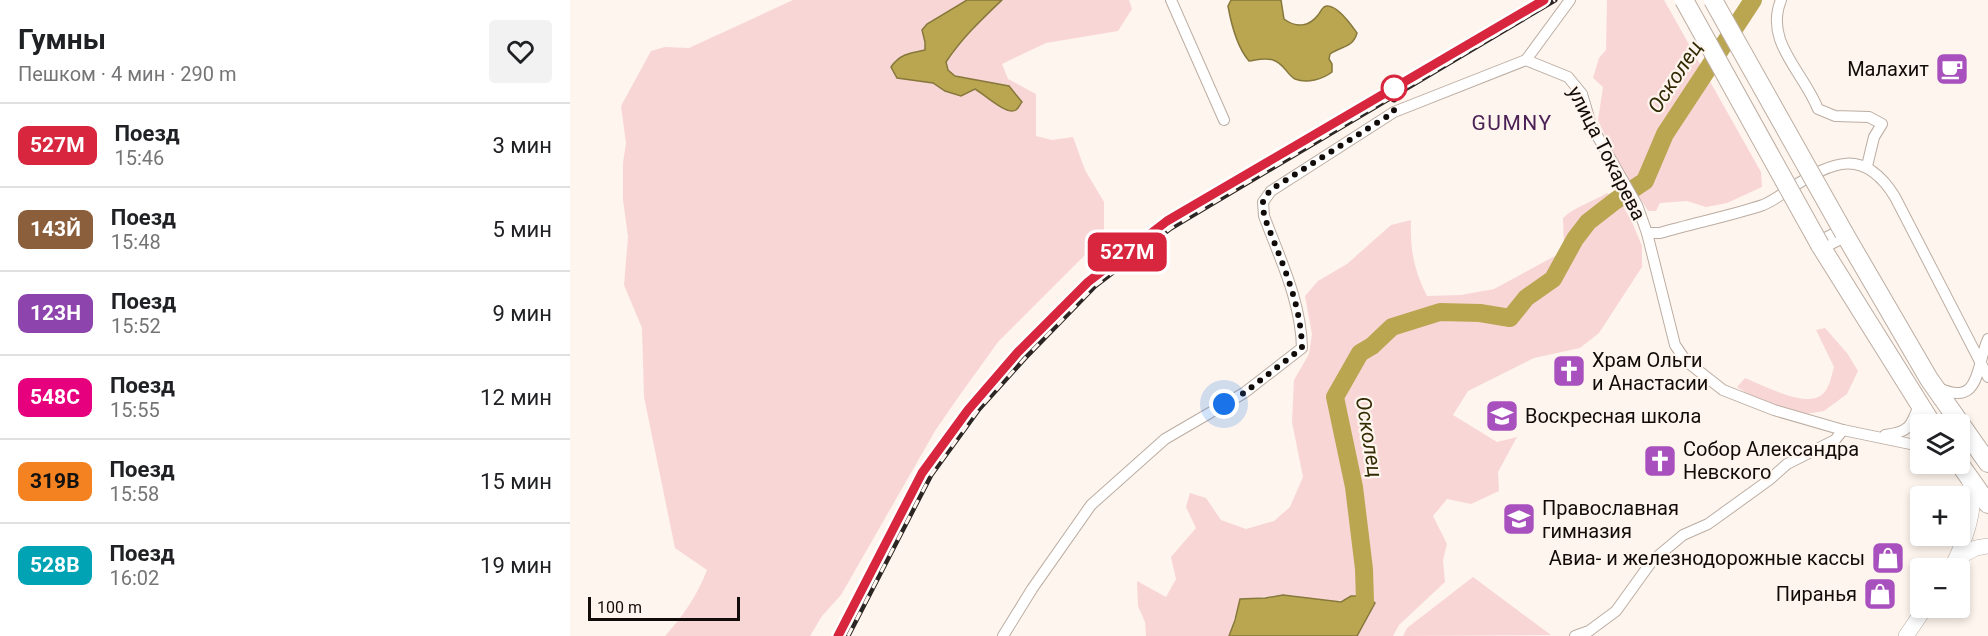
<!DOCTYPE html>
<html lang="ru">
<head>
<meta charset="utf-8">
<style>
  body { margin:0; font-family:Roboto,sans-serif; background:#f2f2f2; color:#202124; height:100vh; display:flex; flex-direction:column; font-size:22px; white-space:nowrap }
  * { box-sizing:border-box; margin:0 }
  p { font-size:20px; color:#757577 }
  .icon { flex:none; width:33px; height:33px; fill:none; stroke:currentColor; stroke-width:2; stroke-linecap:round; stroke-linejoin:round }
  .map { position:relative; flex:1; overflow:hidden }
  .drawer { display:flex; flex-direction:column; background:#fff; width:570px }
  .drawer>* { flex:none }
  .badge { padding:0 12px; border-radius:9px; font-size:21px; line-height:39px }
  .buttons { position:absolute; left:1340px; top:414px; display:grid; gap:12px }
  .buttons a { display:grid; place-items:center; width:60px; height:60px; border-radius:6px; background:#fff; box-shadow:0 3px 9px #0003; font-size:30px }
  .scale { position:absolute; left:18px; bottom:15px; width:152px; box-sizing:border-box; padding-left:6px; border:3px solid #110c09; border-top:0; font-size:16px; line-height:21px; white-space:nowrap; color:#110c09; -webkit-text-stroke:4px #fef5ee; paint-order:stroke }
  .you { position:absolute; width:30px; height:30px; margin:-15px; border:4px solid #fff; border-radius:50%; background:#1a73e8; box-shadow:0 0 0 9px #1a73e833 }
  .map>.badge { position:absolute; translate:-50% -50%; box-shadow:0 0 0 3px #fff }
  .round { display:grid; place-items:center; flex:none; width:63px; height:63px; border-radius:6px; background:#f2f2f2 }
  .head { display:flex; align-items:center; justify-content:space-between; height:102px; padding:0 18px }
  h1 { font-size:28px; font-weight:700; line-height:45px }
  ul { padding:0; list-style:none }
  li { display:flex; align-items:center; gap:18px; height:84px; padding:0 18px; border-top:2px solid #e0e0e0 }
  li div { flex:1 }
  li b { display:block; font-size:22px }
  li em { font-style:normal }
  li .badge { min-width:66px; font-weight:700; text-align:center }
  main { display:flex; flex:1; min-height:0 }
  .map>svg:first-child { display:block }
  .green { fill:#f9d6d6 }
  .water { fill:#baa651; stroke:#87783b; stroke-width:1.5 }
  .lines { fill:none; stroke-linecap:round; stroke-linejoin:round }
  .river { stroke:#baa651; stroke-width:18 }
  .street-casing { stroke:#bcada2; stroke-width:12 }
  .secondary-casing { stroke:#bcada2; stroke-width:16 }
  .primary-casing { stroke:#bcada2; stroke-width:20 }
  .street { stroke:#fff; stroke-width:10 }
  .secondary { stroke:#fff; stroke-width:15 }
  .primary { stroke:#fff; stroke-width:18 }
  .rail-casing { stroke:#2b2623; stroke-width:5 }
  .rail { stroke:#fef5ee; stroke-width:3; stroke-dasharray:9; stroke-linecap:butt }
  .primary-bridge-casing { stroke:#bcada2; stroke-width:20; stroke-linecap:butt }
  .primary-bridge { stroke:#fff; stroke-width:18 }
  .line-casing { stroke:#fff; stroke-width:14 }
  .line { stroke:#d7263d; stroke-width:9 }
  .walk { stroke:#110c09; stroke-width:6; stroke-dasharray:0 10.8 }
  .stop-dot { fill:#fff; stroke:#d7263d; stroke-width:3 }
  .labels { text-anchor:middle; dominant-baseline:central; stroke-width:4.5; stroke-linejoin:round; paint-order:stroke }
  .poi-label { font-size:20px; fill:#110c09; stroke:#fef5ee; text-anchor:start }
  .street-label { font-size:20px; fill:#110c09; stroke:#fef5ee }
  .water-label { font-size:21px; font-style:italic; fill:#322a03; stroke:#fef5ee }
  .neighbourhood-label { font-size:21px; letter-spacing:1.5px; fill:#4c2256; stroke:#fef5ee }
</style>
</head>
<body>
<main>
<section class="drawer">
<div class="head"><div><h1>Гумны</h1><p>Пешком · 4 мин · 290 m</p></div><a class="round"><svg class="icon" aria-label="heart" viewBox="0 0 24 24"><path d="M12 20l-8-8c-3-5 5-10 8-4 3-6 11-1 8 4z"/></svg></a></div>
<ul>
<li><span class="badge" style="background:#d7263d;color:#fff">527М</span><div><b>Поезд</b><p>15:46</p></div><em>3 мин</em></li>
<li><span class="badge" style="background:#8b5e3c;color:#fff">143Й</span><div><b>Поезд</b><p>15:48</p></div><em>5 мин</em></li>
<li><span class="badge" style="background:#8e44ad;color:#fff">123Н</span><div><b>Поезд</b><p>15:52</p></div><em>9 мин</em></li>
<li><span class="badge" style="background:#e6007e;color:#fff">548С</span><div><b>Поезд</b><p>15:55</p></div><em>12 мин</em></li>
<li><span class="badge" style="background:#f58220;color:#111">319В</span><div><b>Поезд</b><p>15:58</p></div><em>15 мин</em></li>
<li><span class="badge" style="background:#00a3b4;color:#fff">528В</span><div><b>Поезд</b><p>16:02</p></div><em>19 мин</em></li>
</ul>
</section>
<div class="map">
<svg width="1418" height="636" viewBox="0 0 1418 636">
  <rect width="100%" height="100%" fill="#fef5ee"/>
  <g class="green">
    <path d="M223 0H559L562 9 548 31 476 43 432 64 438 79 466 94V136L482 140 503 137 515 170 534 202V236L428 342 387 399 365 431 271 595 252 616 240 636H95C113 616 127 596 137 570L105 548 74 397 72 328 54 285 58 237 53 200V163L56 143 51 106 81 51 95 47 119 48Z"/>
    <polygon points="1037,0 1094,0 1191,172 1192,187 1157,203 1136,207 1117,201 1090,203 1086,211 1078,211 1044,156 1028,120 1033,87 1023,78 1029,58 1036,50"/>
    <path d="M1037 193 1050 201 1062 222 1072 246V267L1029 333 1010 348 964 358 898 391 883 415 927 442 947 437 928 472 929 491 901 504 877 499 863 516 877 544 873 560 875 582 829 625 823 636H787L805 603 781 596C761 609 736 594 713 595 699 596 685 598 670 599L659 636H576L575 622 568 606 567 581 596 597 606 579 601 557 626 528 616 507 620 493 636 498 651 520 676 529 704 521 720 507 733 477 722 422 724 380 739 354 742 334 735 296 748 281 777 264 821 225 841 220C840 250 844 270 857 296L891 295 924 289 994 251 993 218C1006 206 1022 202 1037 193Z"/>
    <path d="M1255 328 1277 353 1288 371 1277 394 1254 411 1235 414 1216 411 1178 394 1167 387 1175 378C1192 385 1234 407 1250 396 1260 390 1261 376 1264 367L1246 330Z"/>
    <polygon points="903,577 981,635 833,636 837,628"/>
  </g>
  <g class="water">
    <path d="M397 0H432C411 20 392 38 376 62L378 70 385 76 439 86 452 102C450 104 449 108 446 110 437 116 414 94 405 89L391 96 375 91 363 83 327 78 321 67C330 54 340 53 355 50V42L352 30 357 24Z"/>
    <path d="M661 0H711L714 19C726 28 739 27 748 15 750 13 751 9 754 7 765 1 782 26 787 33 783 48 771 46 760 54L759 59 762 64V72C753 79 737 84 725 79 716 74 715 64 703 60 694 57 687 60 679 61 667 47 661 23 658 6Z"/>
    <polygon points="713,595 771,602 781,596 796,596 805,603 787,636 659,636 665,620 670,599 695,598"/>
  </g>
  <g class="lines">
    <polyline class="river" points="779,610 789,606 795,601 794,569 784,487 765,397 790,353 802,346 822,327 870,312 910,313 940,318 956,298 983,279 1005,239 1018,222 1045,201 1075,181 1095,134 1183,0"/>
    <defs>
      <g id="street">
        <polyline points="601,0 654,120"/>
        <path d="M1211 0C1194 42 1233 71 1248 109L1265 116 1299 117 1312 124 1304 137 1297 166"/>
        <polyline points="956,60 1000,0"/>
        <path d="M1077 233H1090C1124 223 1160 216 1193 205 1203 201 1212 194 1221 188 1263 161 1294 147 1325 197L1418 377"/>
        <path d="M1369 388C1411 408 1406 365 1418 339"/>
        <path d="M1315 435C1339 432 1341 427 1349 405"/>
        <path d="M433 636 462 589 521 505 595 439 674 393 732 348C731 301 710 259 694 216L693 202 701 191 824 112 956 60 998 77 1012 94 1021 125 1067 205 1077 233 1105 345 1116 361 1153 390 1204 410 1273 430 1350 446"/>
        <polyline points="1005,636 1019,631 1046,611 1082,561 1113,535 1138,524 1199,480 1217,464 1265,440 1273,430"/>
      </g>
      <g id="secondary">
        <polyline points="1387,558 1406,548 1418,546"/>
        <path d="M1381 568C1390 553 1403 519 1402 501 1402 493 1400 485 1399 477"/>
        <polyline points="1336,636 1355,608"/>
      </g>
      <g id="primary">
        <polyline points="1362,424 1250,245 1274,233 1359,379 1418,463"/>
        <polyline points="1389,463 1418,504"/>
      </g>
    </defs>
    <use href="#street" class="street-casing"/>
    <use href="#secondary" class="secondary-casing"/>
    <use href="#primary" class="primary-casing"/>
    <use href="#street" class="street"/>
    <use href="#secondary" class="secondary"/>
    <use href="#primary" class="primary"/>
    <defs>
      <g id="rail">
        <polyline points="420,384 448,352 479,320"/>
        <polyline points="278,636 361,475 409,409 455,358 525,286 601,228 985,0"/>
      </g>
    </defs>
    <use href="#rail" class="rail-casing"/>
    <use href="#rail" class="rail"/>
    <defs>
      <g id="primary-bridge">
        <polyline points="1114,0 1250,245"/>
        <polyline points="1143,0 1274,233"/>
      </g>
    </defs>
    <use href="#primary-bridge" class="primary-bridge-casing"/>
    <use href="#primary-bridge" class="primary-bridge"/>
  </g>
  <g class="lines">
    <defs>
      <polyline id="line" points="268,636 352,473 398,410 448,352 518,282 597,221 974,0"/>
    </defs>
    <use href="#line" class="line-casing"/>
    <use href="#line" class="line"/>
    <path class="walk" d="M654 404 674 393 732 348C731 301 710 259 694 216L693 202 700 190 824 112V88"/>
  </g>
  <defs>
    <symbol id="cafe-square" viewBox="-11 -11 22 22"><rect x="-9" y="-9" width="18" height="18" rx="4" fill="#a850bd" stroke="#fef5ee"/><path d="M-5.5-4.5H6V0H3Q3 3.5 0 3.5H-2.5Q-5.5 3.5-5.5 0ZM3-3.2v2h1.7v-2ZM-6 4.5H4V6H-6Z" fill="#fff"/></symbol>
    <symbol id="church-square" viewBox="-11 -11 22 22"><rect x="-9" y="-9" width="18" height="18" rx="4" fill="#a850bd" stroke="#fef5ee"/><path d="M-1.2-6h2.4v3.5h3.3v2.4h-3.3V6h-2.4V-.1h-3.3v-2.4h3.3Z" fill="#fff"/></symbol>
    <symbol id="school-square" viewBox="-11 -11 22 22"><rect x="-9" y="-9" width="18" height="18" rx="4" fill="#a850bd" stroke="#fef5ee"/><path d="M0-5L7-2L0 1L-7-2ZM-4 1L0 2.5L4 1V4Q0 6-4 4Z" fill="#fff"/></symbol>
    <symbol id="shop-square" viewBox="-11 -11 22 22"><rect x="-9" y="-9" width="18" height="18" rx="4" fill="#a850bd" stroke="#fef5ee"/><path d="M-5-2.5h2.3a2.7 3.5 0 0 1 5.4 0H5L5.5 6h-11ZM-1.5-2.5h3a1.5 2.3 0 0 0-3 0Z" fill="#fff"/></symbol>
  </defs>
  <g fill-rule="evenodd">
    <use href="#cafe-square" x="1363" y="50" width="38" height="38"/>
    <use href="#church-square" x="980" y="352" width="38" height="38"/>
    <use href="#school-square" x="913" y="397" width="38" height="38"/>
    <use href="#church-square" x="1071" y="442" width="38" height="38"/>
    <use href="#school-square" x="930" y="500" width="38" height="38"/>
    <use href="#shop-square" x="1299" y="539" width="38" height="38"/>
    <use href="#shop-square" x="1291" y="575" width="38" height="38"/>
  </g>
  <circle class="stop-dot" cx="824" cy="88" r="12"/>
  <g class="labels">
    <g class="poi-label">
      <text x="1359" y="69" text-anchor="end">Малахит</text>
      <text x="1022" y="360">Храм Ольги<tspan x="1022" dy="23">и Анастасии</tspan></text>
      <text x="955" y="416">Воскресная школа</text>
      <text x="1113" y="449">Собор Александра<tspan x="1113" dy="23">Невского</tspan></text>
      <text x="972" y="508">Православная<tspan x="972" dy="23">гимназия</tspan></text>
      <text x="1295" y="558" text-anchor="end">Авиа- и железнодорожные кассы</text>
      <text x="1287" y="594" text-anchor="end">Пиранья</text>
    </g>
    <g class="street-label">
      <text transform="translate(1037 153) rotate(63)">улица Токарева</text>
    </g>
    <g class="water-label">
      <text transform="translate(1105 77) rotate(-57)">Осколец</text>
      <text transform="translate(799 437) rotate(81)">Осколец</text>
    </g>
    <g class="neighbourhood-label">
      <text x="942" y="123">GUMNY</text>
    </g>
  </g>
</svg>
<div class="buttons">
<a><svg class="icon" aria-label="layers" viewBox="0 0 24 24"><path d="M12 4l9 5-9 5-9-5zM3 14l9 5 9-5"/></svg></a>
<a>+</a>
<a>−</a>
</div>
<div class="scale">100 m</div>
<div class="you" style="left:654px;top:404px"></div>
<b class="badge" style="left:557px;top:252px;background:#d7263d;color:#fff">527М</b>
</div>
</main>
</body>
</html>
